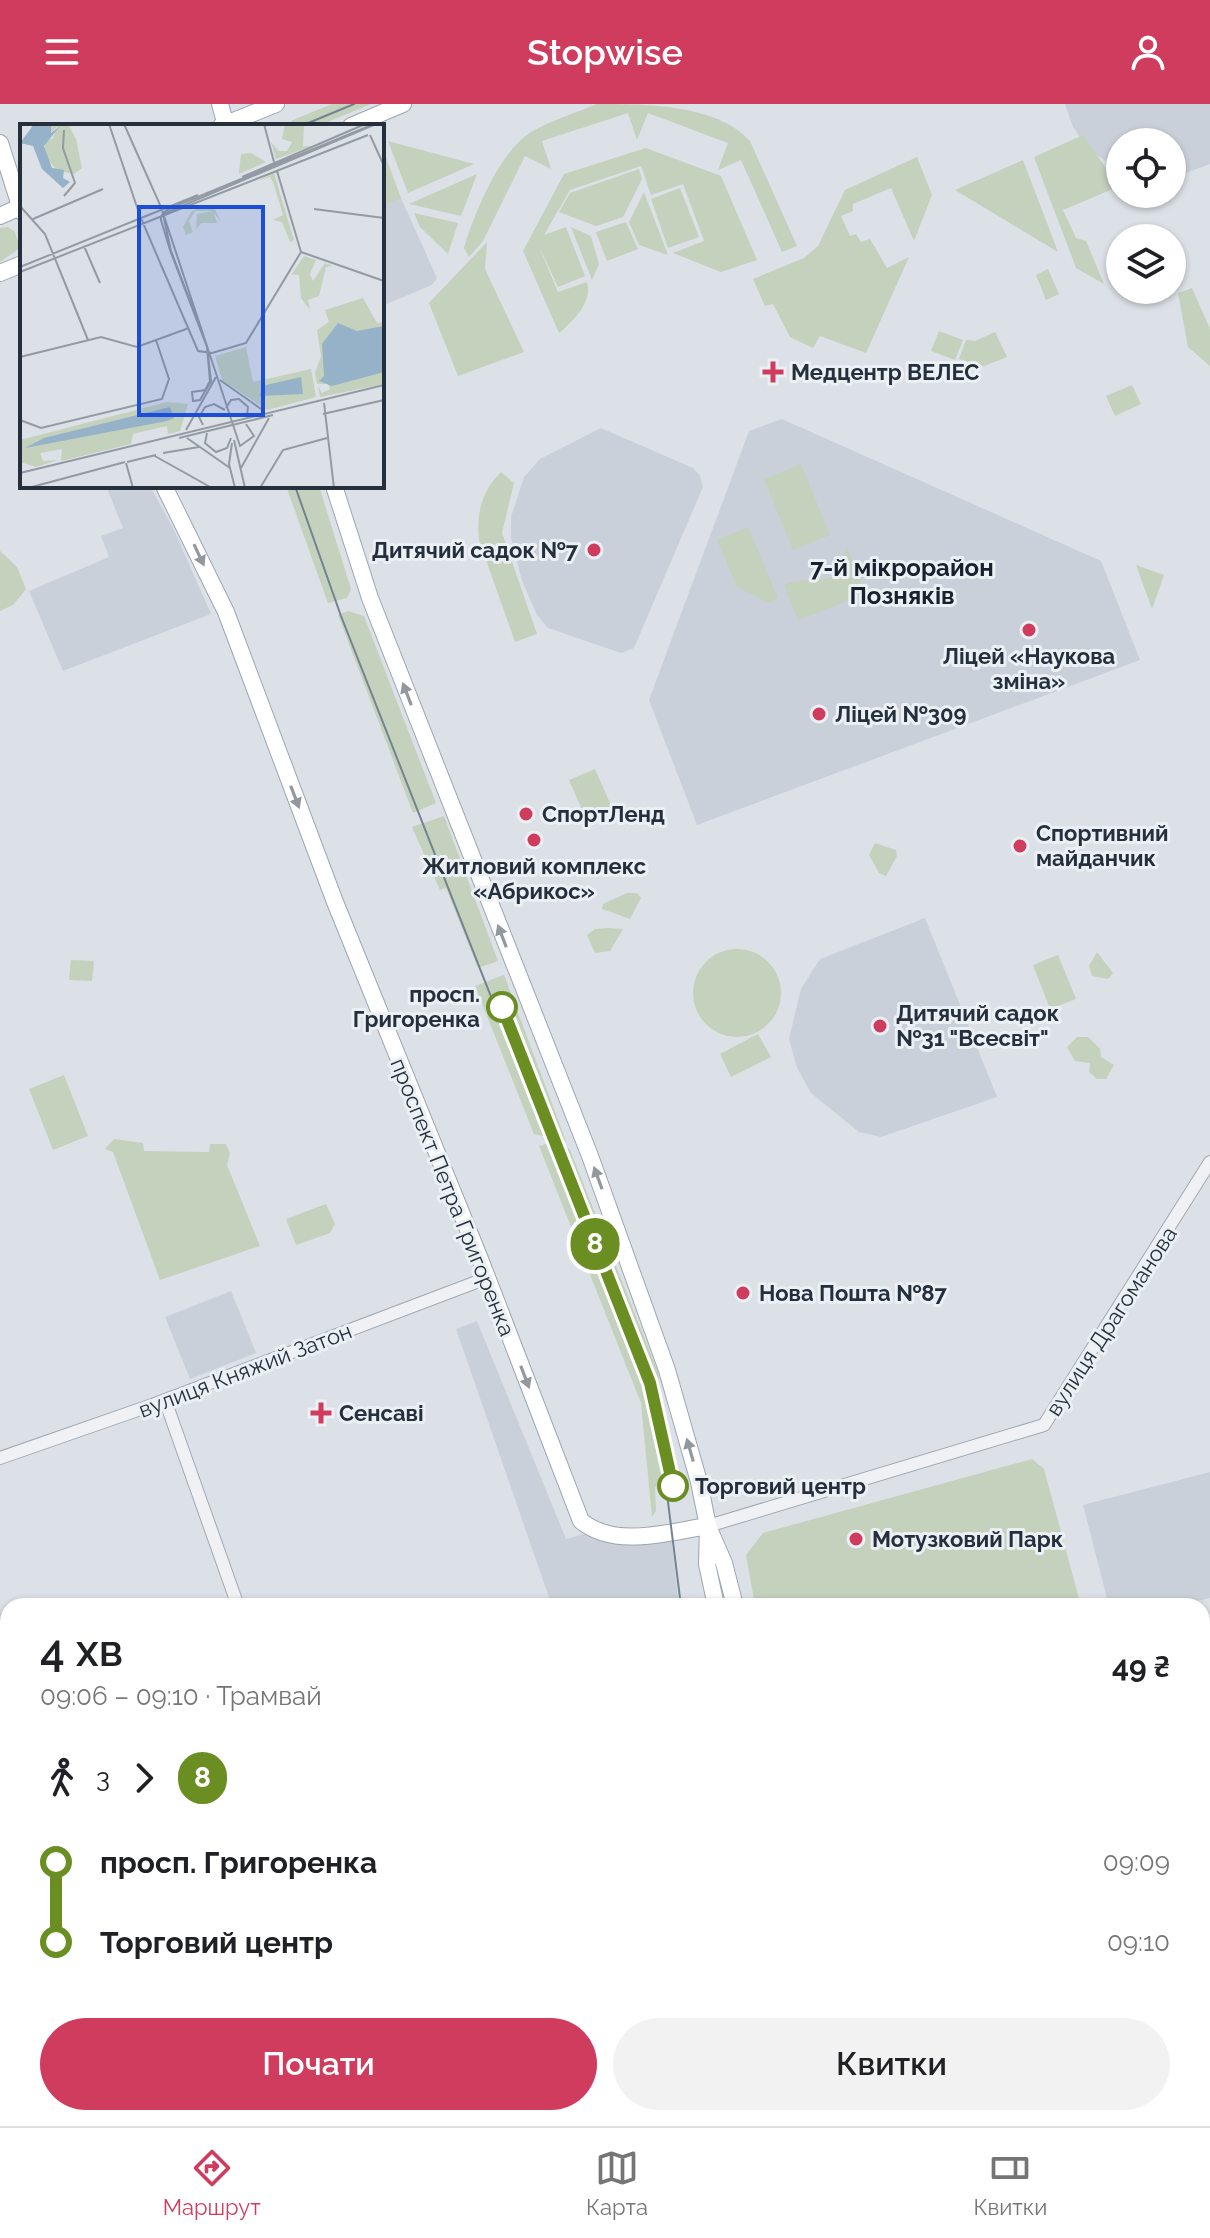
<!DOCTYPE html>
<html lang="uk">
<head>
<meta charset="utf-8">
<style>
  body { margin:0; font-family:Raleway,sans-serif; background:#f2f2f2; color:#202124; height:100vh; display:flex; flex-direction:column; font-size:30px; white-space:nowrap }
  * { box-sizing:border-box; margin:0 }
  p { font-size:26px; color:#757577 }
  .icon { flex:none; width:44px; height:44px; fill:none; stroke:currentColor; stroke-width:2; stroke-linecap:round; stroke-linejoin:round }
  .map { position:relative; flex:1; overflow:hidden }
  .sheet { position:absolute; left:0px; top:1494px; width:1210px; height:528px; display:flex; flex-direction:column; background:#fff; border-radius:24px 24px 0 0; box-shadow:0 2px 6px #0004 }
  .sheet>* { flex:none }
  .badge { padding:0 16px; border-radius:26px; font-size:28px; line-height:52px }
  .tools { position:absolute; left:1106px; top:24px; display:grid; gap:16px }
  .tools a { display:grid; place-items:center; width:80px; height:80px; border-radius:50%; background:#fff; box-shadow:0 2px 6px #0004; font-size:40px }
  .map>.badge { position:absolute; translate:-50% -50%; box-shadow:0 0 0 4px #fff }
  .legs { display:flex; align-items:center; gap:12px; height:88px; padding:0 40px; font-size:26px }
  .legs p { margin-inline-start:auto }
  .head { display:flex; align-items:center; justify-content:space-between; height:136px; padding:0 40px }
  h1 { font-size:44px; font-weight:600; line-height:60px }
  .primary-button { display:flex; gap:16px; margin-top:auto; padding:16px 40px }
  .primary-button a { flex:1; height:92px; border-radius:48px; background:#d03c5e; color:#fff; font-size:32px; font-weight:600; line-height:92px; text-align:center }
  .primary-button a+a { background:#f2f2f2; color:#202124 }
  ul { padding:0 40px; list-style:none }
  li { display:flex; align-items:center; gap:28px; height:80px; font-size:30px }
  li i { display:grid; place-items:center; width:12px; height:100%; margin:0 10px; background:currentColor }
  li i::after { content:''; width:20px; height:20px; margin:-10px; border:6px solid; border-radius:50%; background:#fff }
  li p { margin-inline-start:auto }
  li:first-child i { background:linear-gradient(#0000 50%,currentColor 0) }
  li:last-child i { background:linear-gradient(currentColor 50%,#0000 0) }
  header { display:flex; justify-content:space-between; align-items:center; height:104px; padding:0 40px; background:#d03c5e; color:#fff; font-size:36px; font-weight:600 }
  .tab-bar { display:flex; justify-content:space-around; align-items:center; height:112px; border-top:2px solid #e0e0e0; background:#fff; font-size:22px; color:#757577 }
  .tab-bar a { display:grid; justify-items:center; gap:4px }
  .tab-bar .on { color:#d03c5e }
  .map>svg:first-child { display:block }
  .built { fill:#cad0d9 }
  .green { fill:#c3d1bd }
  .water { fill:#96b2c8 }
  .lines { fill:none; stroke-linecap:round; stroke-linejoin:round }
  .minor-casing { stroke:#a2a8b1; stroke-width:14 }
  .major-casing { stroke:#9ba6b2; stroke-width:18 }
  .highway-casing { stroke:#838f9d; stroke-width:20 }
  .minor { stroke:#eff1f5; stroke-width:12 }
  .major { stroke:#fff; stroke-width:16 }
  .highway { stroke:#fff; stroke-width:18 }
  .tram { stroke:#758290; stroke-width:2 }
  .oneway { fill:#92989e }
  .line-1-casing { stroke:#fff; stroke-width:18 }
  .line-1 { stroke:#6b8e23; stroke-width:12 }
  .poi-dot { fill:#d03c5e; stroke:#ebf0f4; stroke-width:3 }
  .stop-1-dot { fill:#fff; stroke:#6b8e23; stroke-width:4 }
  .labels { text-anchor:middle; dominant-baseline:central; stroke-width:6; stroke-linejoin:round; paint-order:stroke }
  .poi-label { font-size:22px; font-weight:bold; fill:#26303d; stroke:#ebf0f4; text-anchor:start }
  .stop-label { font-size:22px; font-weight:bold; fill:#26303d; stroke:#ebf0f4; text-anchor:end }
  .street-label { font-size:22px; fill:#26303d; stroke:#ebf0f4 }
  .neighbourhood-label { font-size:24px; font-weight:bold; fill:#18212d; stroke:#ebf0f4 }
  .inset-road { fill:none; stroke:#939aa3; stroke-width:2 }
  .view { fill:#1d4ed8; fill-opacity:0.15; stroke:#1d4ed8; stroke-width:4 }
  .inset-edge { fill:none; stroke:#26303d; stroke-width:4 }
</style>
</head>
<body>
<header><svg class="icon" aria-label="menu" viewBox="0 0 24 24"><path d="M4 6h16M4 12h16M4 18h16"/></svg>Stopwise<svg class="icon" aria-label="person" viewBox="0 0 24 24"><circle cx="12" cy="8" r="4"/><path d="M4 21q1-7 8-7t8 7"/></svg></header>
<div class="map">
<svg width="1210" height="2022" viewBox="0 0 1210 2022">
  <rect width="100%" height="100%" fill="#dce1e7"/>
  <g class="built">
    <polygon points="1065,0 1210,0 1210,60 1172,74 1172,38 1120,38 1120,67 1087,44 1073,23"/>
    <polygon points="391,72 437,174 432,181 382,202 382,75"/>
    <polygon points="782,315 1101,457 1140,556 697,721 649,596 749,327"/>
    <polygon points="601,324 693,364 700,372 703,383 634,544 621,549 548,524 537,511 522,477 511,434 511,413 524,373 540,355"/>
    <polygon points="106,382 150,382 174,426 211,510 63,567 29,487 109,453 101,432 123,424"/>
    <polygon points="925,814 997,993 881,1033 859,1028 811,989 797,964 789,935 801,885 820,855"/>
    <polygon points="231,1187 256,1249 190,1275 165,1213"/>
    <polygon points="477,1217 566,1435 587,1429 671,1433 679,1502 552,1502 456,1225"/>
    <polygon points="1210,1368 1210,1494 1174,1502 1109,1502 1083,1401"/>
    <polygon points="0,1509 8,1509 8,1641 0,1637"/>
    <polygon points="440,2014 523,2014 518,2022 435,2022"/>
  </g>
  <g class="green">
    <polygon points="332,0 371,0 318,22 286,22 293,16"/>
    <path d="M597 0C644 0 717 0 750 37L797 142 782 148 741 56 718 66 728 39 648 9 637 36 628 9 542 37 551 65 525 52 483 137 469 153 464 144C474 110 501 44 533 27 552 16 576 9 597 0Z"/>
    <polygon points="1083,31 1106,64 1120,74 1120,82 1063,106 1076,134 1086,137 1104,180 1076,164 1034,53"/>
    <polygon points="388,37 474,60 408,89"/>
    <polygon points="382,43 401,94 382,102"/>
    <path d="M646 44 721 72 757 156 721 168 673 149 704 137 683 80 651 91 641 62 570 86 544 131 566 123 585 172 558 183 538 140 558 188 587 178C593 198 573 217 559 229L523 147 564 70Z"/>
    <polygon points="917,53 932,91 914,137 891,84 853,100 853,107 841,112 850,132 856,130 861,138 870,135 887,164 909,153 866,249 820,232 813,244 790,233 773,200 765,202 753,175 804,154 818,142 845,86"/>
    <polygon points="1023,56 1058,148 955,86"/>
    <polygon points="639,65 642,75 623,113 596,122 559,108 570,89"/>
    <polygon points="477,70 461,112 409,100"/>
    <polygon points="680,84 699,133 668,144 651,95"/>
    <polygon points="644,88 668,151 639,141 629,118"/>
    <polygon points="414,109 458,119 448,150 420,123"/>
    <polygon points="626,118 638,145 607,157 596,128"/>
    <polygon points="8,123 15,128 20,144 0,158 0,124"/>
    <polygon points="571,123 591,132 599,160 592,176"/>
    <polygon points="487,138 485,165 524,248 458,272 429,199"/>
    <polygon points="1048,165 1059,190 1046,196 1036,171"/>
    <polygon points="1192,184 1210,225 1210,262 1188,243 1178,189"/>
    <polygon points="939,227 963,236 955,256 931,247"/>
    <polygon points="995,228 1007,253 984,262 959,255 966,236 975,237"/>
    <polygon points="1132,281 1141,300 1115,312 1106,292"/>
    <polygon points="801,360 830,431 793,446 764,375"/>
    <path d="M501 368 514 379 502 429 537 530 515 538 479 436C476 410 482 386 501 368Z"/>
    <polygon points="286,382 319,382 351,485 347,494 328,499"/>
    <polygon points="748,423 778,494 769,499 737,483 717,436"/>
    <path d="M846 442 866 490 798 516 784 481C816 467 836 493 846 442Z"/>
    <polygon points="0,447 17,463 26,485 13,501 0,507"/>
    <polygon points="1136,461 1164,471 1152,505"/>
    <polygon points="348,507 364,512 436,699 413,709 338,511"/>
    <polygon points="595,665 613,706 587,717 569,676"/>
    <polygon points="444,712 498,857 478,864 446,784 440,786 412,723"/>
    <polygon points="875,739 896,746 897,752 886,772 879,769 869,751"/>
    <polygon points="627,789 637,789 641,794 630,815 602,805 603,800"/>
    <polygon points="608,824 623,825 610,847 595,849 587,831 595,825"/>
    <circle cx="737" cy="889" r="44"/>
    <polygon points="1097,848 1113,869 1108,875 1092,872 1089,862"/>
    <polygon points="1058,851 1076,895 1050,905 1033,861"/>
    <polygon points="71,856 94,857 92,877 69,876"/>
    <polygon points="504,871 566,1037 534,1030 475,882"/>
    <polygon points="758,930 771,953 731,973 720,950"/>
    <polygon points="1077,933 1088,933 1100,945 1101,953 1114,961 1106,975 1097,975 1089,968 1090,959 1075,957 1067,943"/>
    <polygon points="64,971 88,1032 53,1046 29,985"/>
    <polygon points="114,1035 143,1039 144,1047 209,1048 210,1040 226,1040 230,1049 227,1061 260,1142 160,1176 113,1048 105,1045"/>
    <polygon points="546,1040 565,1041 570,1046 658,1268 674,1378 655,1383 656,1407 652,1413 641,1299 539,1042"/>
    <polygon points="326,1100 335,1120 330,1129 296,1141 286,1115"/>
    <polygon points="1032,1355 1044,1365 1081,1502 755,1502 746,1451 763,1429"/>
    <polygon points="1210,1680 1210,1963 1202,1959 1202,1682"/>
    <polygon points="8,1934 8,2014 440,2014 435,2022 0,2022 0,1936"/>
  </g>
  <g class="water">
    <polygon points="1210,1737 1210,1859 1202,1857 1202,1741"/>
    <polygon points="0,2012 339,2014 340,2022 0,2022"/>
  </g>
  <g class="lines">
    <defs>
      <g id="minor">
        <polyline points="165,1296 238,1502"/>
        <polyline points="0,1354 152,1301 487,1174"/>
        <polyline points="708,1422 1044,1321 1210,1058"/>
        <polyline points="0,1921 8,1919"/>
      </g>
      <g id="major">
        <polyline points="220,0 226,22"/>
        <polyline points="221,22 276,0"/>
        <polyline points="351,22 403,0"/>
        <polyline points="0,39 22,108"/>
        <polyline points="0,112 22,102"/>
        <polyline points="0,169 22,160"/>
        <path d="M164 382 226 508 335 798 480 1155 581 1417C616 1445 668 1428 708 1422"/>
        <polyline points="334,382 370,494 590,1052 667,1266 699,1378 708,1422 707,1460 716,1502"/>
        <polyline points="710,1427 724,1459 735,1502"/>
        <polyline points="1202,1974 1210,1978"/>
        <polyline points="845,2014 846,2022"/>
        <polyline points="866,2014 868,2022"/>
        <polyline points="550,2022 555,2014"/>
        <polyline points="589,2022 592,2014"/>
      </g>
      <g id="highway">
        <polyline points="1202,1988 1210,1986"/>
        <polyline points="1049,2022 1084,2014"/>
        <polyline points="1179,2022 1210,2014"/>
      </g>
    </defs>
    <use href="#minor" class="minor-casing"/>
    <use href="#major" class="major-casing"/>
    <use href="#highway" class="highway-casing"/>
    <use href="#minor" class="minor"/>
    <use href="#major" class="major"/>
    <use href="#highway" class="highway"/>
    <g class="tram">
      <polyline points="301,22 354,0"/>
      <polyline points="295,382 341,512 646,1286 663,1358 681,1502"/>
    </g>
  </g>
  <defs><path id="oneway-solid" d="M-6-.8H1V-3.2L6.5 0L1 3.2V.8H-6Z" transform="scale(2)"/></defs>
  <g class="oneway">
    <use href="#oneway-solid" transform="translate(199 451) rotate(65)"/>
    <use href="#oneway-solid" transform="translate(407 590) rotate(-111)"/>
    <use href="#oneway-solid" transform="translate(295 693) rotate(69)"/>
    <use href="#oneway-solid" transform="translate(502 832) rotate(-111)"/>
    <use href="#oneway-solid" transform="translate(598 1074) rotate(-110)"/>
    <use href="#oneway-solid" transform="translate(525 1273) rotate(69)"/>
    <use href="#oneway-solid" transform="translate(690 1346) rotate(-106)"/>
  </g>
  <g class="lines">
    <defs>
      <polyline id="line-1" points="502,903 650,1279 673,1382"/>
    </defs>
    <use href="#line-1" class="line-1-casing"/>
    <use href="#line-1" class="line-1"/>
  </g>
  <g class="poi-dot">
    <path d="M769 256h8v8h8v8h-8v8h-8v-8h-8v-8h8z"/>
    <circle cx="594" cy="446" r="8"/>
    <circle cx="1029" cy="526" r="8"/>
    <circle cx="819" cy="610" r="8"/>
    <circle cx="526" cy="710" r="8"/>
    <circle cx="534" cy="736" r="8"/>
    <circle cx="1020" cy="742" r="8"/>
    <circle cx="880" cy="922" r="8"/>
    <circle cx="743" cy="1189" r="8"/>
    <path d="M317 1297h8v8h8v8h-8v8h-8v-8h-8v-8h8z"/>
    <circle cx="856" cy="1435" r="8"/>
  </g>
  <g class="stop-1-dot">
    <circle cx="502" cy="903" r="14"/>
    <circle cx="673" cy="1382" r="14"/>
  </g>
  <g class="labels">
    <g class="poi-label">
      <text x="791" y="268">Медцентр ВЕЛЕС</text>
      <text x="578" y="446" text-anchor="end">Дитячий садок №7</text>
      <text x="1029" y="552" text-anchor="middle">Ліцей «Наукова<tspan x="1029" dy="25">зміна»</tspan></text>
      <text x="835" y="610">Ліцей №309</text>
      <text x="542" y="710">СпортЛенд</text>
      <text x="1036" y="729">Спортивний<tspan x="1036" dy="25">майданчик</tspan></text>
      <text x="534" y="762" text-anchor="middle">Житловий комплекс<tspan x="534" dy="25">«Абрикос»</tspan></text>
      <text x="896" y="909">Дитячий садок<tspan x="896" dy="25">№31 "Всесвіт"</tspan></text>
      <text x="759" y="1189">Нова Пошта №87</text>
      <text x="339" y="1309">Сенсаві</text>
      <text x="872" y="1435">Мотузковий Парк</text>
    </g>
    <g class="stop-label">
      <text x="480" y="890">просп.<tspan x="480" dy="25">Григоренка</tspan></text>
      <text x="695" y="1382" text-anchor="start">Торговий центр</text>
    </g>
    <g class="street-label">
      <text transform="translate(453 1093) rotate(68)">проспект Петра Григоренка</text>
      <text transform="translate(1111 1217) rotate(-57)">вулиця Драгоманова</text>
      <text transform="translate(245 1266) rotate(-21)">вулиця Княжий Затон</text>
    </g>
    <g class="neighbourhood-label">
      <text x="902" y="463">7-й мікрорайон<tspan x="902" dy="28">Позняків</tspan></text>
    </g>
  </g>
  <g transform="translate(20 20)">
    <rect width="364" height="364" fill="#dce1e7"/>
    <path d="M31 0H48L56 15 62 44 54 50 36 46 25 31V17L33 14 38 2 30 9ZM265 0H284L283 22H292L256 35 251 18 259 27H267L272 18 262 15ZM231 29 246 38 219 50 221 30ZM254 49 274 116 270 118 262 98 253 96 263 91 253 58 250 53 238 57ZM182 82 195 85 201 98 194 89 197 99H181L176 106 177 90 193 87H175L169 97 173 108 166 111 163 103 171 88ZM284 132 296 136 290 150 293 157 305 139 313 142 306 143 299 172 288 176 290 186 281 174 279 151 272 150ZM343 174 357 199 364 198V260L300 273 298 262 302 269 310 265 308 260H297L295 249 301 232 297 206 309 198 305 186ZM226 223 233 258 291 245 296 273 247 286 202 256 195 232ZM147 278 168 280 160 307 148 310 147 302 113 310 111 320 41 337 42 325 20 329 23 337 38 336 16 343 0 338V316Z" fill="#c3d1bd"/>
    <path d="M14 0H31V9L40 2 24 22 32 44 44 46 43 54 50 58 43 64 22 45 13 22 0 19ZM318 199 337 207 364 202V248L312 262 299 257 304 252 302 220ZM281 253 283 270 240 272 242 262ZM150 283 154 294 147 297 5 324 24 314Z" fill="#96b2c8"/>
    <path class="inset-road" d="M89 0 120 92 178 227 192 229M104 0 141 83 220 322 234 312 226 300M244 0 254 38M354 0 151 84 147 86 143 89 141 93V96L150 126 187 223 190 257 185 266 172 268 173 277 180 276 191 257 187 222 151 127 143 90 356 0M44 6 43 24 55 59 44 72M350 11 364 42M257 47 281 128M222 53 343 1M0 82 25 110 68 216M294 85 364 94M13 95 83 65M64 122 80 159M281 128 364 157M0 143 178 71M0 148 348 11M192 229 226 219 281 128M0 233 81 213 117 223 169 204M200 256 244 287M304 279 314 364M206 284 211 276 219 275 228 283 227 291M303 290 364 276M0 296 21 304 142 275 149 255 136 216M183 301 179 293 185 283 194 280 205 286M166 306 196 253M187 309 185 319 196 328 207 324 211 314M159 314 253 291M167 314 210 344M214 316 225 364M212 319 209 340 215 364M143 329 179 323M133 331 192 364M107 338 136 331M106 339 113 364M221 344 249 294M0 349 364 261M8 364 105 338M240 364 263 326 307 314"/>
    <path class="view" d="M119 83H243V291H119Z"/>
    <rect width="364" height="364" class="inset-edge"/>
  </g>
</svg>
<div class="tools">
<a><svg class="icon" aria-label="locate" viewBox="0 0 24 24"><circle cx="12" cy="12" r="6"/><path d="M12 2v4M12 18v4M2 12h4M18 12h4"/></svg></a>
<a><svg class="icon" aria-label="layers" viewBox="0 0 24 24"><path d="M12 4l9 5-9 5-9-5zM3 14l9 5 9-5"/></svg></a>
</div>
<b class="badge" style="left:595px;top:1140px;background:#6b8e23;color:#fff">8</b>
<section class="sheet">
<div class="head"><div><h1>4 хв</h1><p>09:06 – 09:10 · Трамвай</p></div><b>49 ₴</b></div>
<div class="legs"><svg class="icon" aria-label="walk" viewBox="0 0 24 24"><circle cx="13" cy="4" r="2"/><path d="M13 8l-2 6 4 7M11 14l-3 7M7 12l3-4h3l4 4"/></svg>3<svg class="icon" aria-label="forward" viewBox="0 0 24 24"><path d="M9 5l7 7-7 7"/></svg><b class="badge" style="background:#6b8e23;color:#fff">8</b></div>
<ul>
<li><i style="color:#6b8e23"></i><b>просп. Григоренка</b><p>09:09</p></li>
<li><i style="color:#6b8e23"></i><b>Торговий центр</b><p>09:10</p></li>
</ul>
<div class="primary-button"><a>Почати</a><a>Квитки</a></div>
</section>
</div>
<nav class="tab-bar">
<a class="on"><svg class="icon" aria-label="directions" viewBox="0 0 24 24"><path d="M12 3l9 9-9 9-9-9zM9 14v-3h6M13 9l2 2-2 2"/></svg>Маршрут</a>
<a><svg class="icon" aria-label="map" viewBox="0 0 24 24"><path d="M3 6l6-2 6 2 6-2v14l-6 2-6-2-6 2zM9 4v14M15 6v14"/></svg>Карта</a>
<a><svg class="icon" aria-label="tickets" viewBox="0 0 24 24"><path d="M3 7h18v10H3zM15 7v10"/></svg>Квитки</a>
</nav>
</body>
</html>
